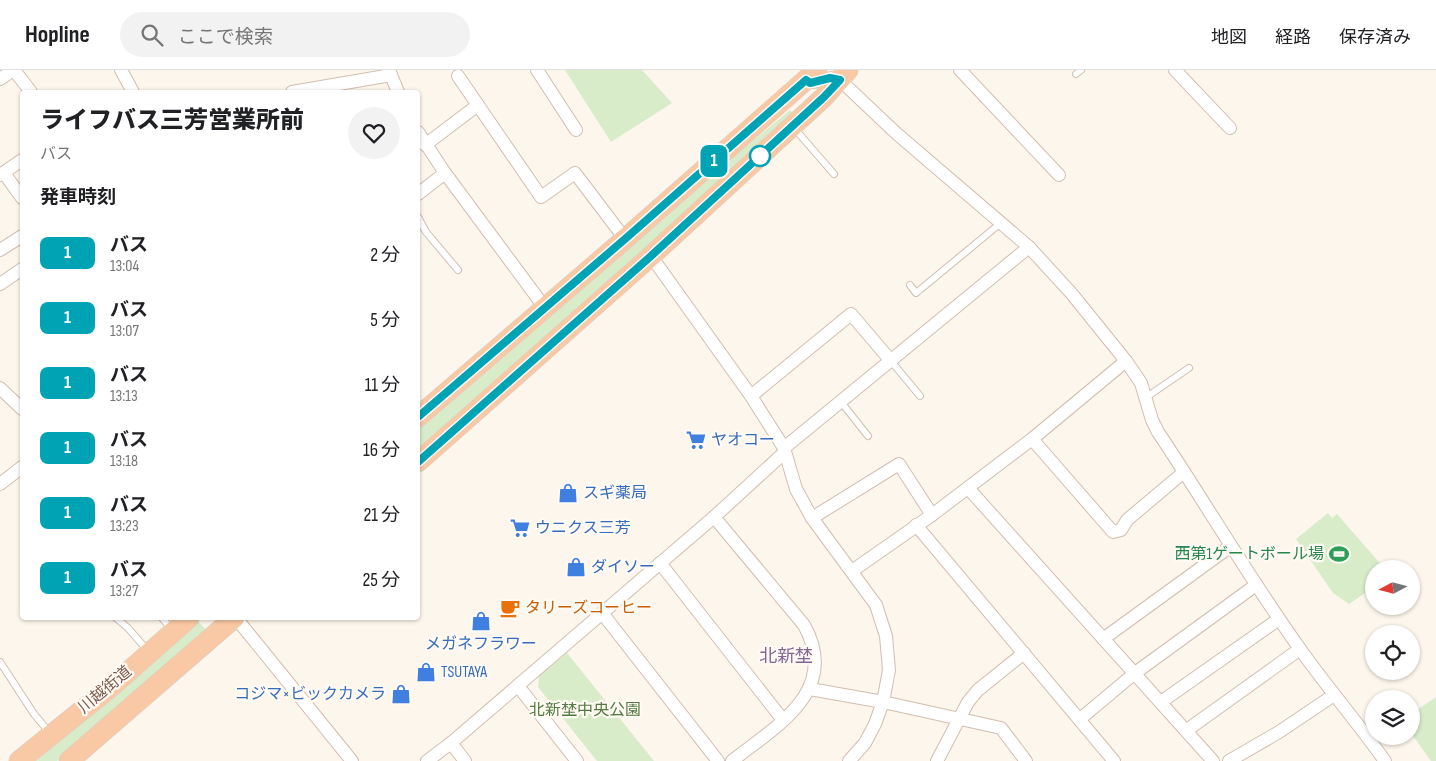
<!DOCTYPE html>
<html lang="ja">
<head>
<meta charset="utf-8">
<style>
  body { margin:0; font-family:"Sofia Sans Condensed","Noto Sans JP",sans-serif; background:#f2f2f2; color:#202124; height:100vh; display:flex; flex-direction:column; font-size:19px; white-space:nowrap }
  * { box-sizing:border-box; margin:0 }
  p { font-size:16px; color:#757577 }
  .icon { flex:none; width:28px; height:28px; fill:none; stroke:currentColor; stroke-width:2; stroke-linecap:round; stroke-linejoin:round }
  .map { position:relative; flex:1; overflow:hidden }
  .drawer { position:absolute; left:20px; top:20px; width:400px; height:530px; display:flex; flex-direction:column; background:#fff; border-radius:5px; box-shadow:0 1px 4px #0004 }
  .drawer>* { flex:none }
  .badge { padding:0 10px; border-radius:8px; font-size:18px; line-height:32px }
  .needle { width:32px; rotate:263deg }
  .controls { position:absolute; left:1365px; top:490px; display:grid; gap:10px }
  .controls a { display:grid; place-items:center; width:55px; height:55px; border-radius:50%; background:#fff; box-shadow:0 1px 4px #0004; font-size:25px }
  .map>.badge { position:absolute; translate:-50% -50%; box-shadow:0 0 0 2px #fff }
  h2 { padding:0 20px; font-size:19px; line-height:45px }
  .round { display:grid; place-items:center; flex:none; width:52px; height:52px; border-radius:26px; background:#f2f2f2 }
  .headline { display:flex; align-items:center; justify-content:space-between; height:85px; padding:0 20px }
  h1 { font-size:24px; font-weight:800; line-height:38px }
  ul { padding:0; list-style:none }
  li { display:flex; align-items:center; gap:15px; height:65px; padding:0 20px }
  li div { flex:1 }
  li b { display:block; font-size:19px }
  li em { font-style:normal }
  li .badge { min-width:55px; font-weight:700; text-align:center }
  header { display:flex; align-items:center; gap:30px; box-sizing:border-box; height:70px; padding:0 25px; background:#fff; border-bottom:1px solid #e0e0e0 }
  header strong { font-size:24px }
  nav { display:flex; gap:28px; margin-inline-start:auto; font-size:18px }
  .search { width:350px; height:45px; background:#f2f2f2; display:flex; align-items:center; gap:12px; box-sizing:border-box; padding:0 18px; border-radius:28px; color:#757577; font-size:19px }
  .map>svg:first-child { display:block }
  .green { fill:#d8ecc9 }
  .lines { fill:none; stroke-linecap:round; stroke-linejoin:round }
  .service-casing { stroke:#d1beb0; stroke-width:8 }
  .minor-casing { stroke:#d1beb0; stroke-width:14 }
  .trunk-casing { stroke:#dad1cd; stroke-width:21 }
  .service { stroke:#fff; stroke-width:6 }
  .minor { stroke:#fff; stroke-width:12 }
  .trunk { stroke:#f9c8a4; stroke-width:20 }
  .line-casing { stroke:#fff; stroke-width:11 }
  .line { stroke:#00a3b4; stroke-width:8 }
  .stop-dot { fill:#fff; stroke:#00a3b4; stroke-width:2.5 }
  .labels { text-anchor:middle; dominant-baseline:central; stroke-width:4.5; stroke-linejoin:round; paint-order:stroke }
  .shop-label { font-size:16px; fill:#366cbe; stroke:#fffaf3; text-anchor:start }
  .leisure-label { font-size:16px; fill:#27864d; stroke:#fffaf3; text-anchor:end }
  .food-label { font-size:16px; fill:#c56008; stroke:#fffaf3; text-anchor:start }
  .street-label { font-size:16px; fill:#7a5c4d; stroke:#fffaf3 }
  .park-label { font-size:16px; fill:#537a41; stroke:#fffaf3 }
  .neighbourhood-label { font-size:18px; fill:#846695; stroke:#fffaf3 }
</style>
</head>
<body>
<header>
<strong>Hopline</strong>
<div class="search"><svg class="icon" aria-label="search" viewBox="0 0 24 24"><circle cx="10" cy="10" r="6"/><path d="M15 15l6 6"/></svg>ここで検索</div>
<nav><a>地図</a><a>経路</a><a>保存済み</a></nav>
</header>
<div class="map">
<svg width="1436" height="691" viewBox="0 0 1436 691">
  <rect width="100%" height="100%" fill="#fdf6ec"/>
  <g class="green">
    <polygon points="565,0 642,0 672,33 611,72"/>
    <polygon points="790,40 794,45 418,383 418,357 639,165"/>
    <polygon points="1328,443 1332,448 1337,444 1385,499 1374,499 1374,517 1349,534 1333,523 1296,469"/>
    <polygon points="198,551 207,561 57,691 29,691"/>
    <polygon points="567,583 654,691 597,691 538,617 539,606"/>
    <polygon points="1436,627 1436,691 1431,691 1411,663 1411,644"/>
  </g>
  <g class="lines">
    <defs>
      <g id="service">
        <polyline points="1076,4 1081,0"/>
        <polyline points="794,58 834,104"/>
        <polyline points="418,147 426,162 458,200"/>
        <polyline points="910,215 916,223 1002,152"/>
        <polyline points="891,291 920,326"/>
        <polyline points="1145,328 1189,298"/>
        <polyline points="841,332 868,366"/>
        <polyline points="116,548 128,558 148,581"/>
        <polyline points="162,548 172,560"/>
        <polyline points="0,592 34,644 49,662"/>
      </g>
      <g id="minor">
        <polyline points="14,0 31,22"/>
        <polyline points="121,0 133,22"/>
        <polyline points="389,0 398,22"/>
        <polyline points="537,0 576,60"/>
        <polyline points="960,0 1059,105"/>
        <polyline points="1175,0 1230,58"/>
        <polyline points="458,6 541,127 575,103 625,169"/>
        <polyline points="0,9 13,0"/>
        <path d="M806 10C817 16 828 4 840 10L896 63 1029 177 1072 224 1126 291 1141 313 1152 350 1158 362C1206 434 1250 509 1300 579 1327 617 1358 653 1385 691"/>
        <polyline points="292,22 391,5"/>
        <polyline points="418,62 445,103 545,238"/>
        <polyline points="425,75 478,35"/>
        <polyline points="4,103 22,128"/>
        <polyline points="0,105 22,90"/>
        <polyline points="418,124 445,103"/>
        <polyline points="0,180 22,166"/>
        <polyline points="651,186 751,326 784,378 796,419 812,448 876,535 886,566 889,600 883,632 875,654 865,673 849,691"/>
        <polyline points="0,214 22,199"/>
        <polyline points="0,318 22,339"/>
        <polyline points="751,326 851,244 891,291"/>
        <polyline points="1032,369 1113,462 1121,460 1127,450 1184,402"/>
        <polyline points="784,378 1029,177"/>
        <polyline points="0,414 22,397"/>
        <polyline points="968,418 1213,691"/>
        <path d="M714 447 804 555C841 621 776 656 732 691"/>
        <polyline points="812,448 899,394 932,445"/>
        <polyline points="916,455 1114,691"/>
        <polyline points="660,493 783,650"/>
        <polyline points="852,501 932,445 1032,369 1126,291"/>
        <polyline points="602,543 718,691"/>
        <polyline points="236,548 352,691"/>
        <polyline points="1103,569 1231,476"/>
        <polyline points="518,616 577,691"/>
        <polyline points="810,619 883,632 1001,658 1026,691"/>
        <polyline points="1161,632 1279,549"/>
        <polyline points="1080,649 1135,603 1256,515"/>
        <polyline points="1187,660 1300,579"/>
        <polyline points="451,673 465,691"/>
        <polyline points="427,691 451,673 714,447 785,382"/>
        <polyline points="937,691 968,632 978,620 1024,583"/>
        <polyline points="1229,691 1279,662 1334,625"/>
      </g>
      <g id="trunk">
        <polyline points="418,347 625,169 817,0"/>
        <polyline points="418,392 651,186 824,27 848,0"/>
        <polyline points="19,691 112,616 189,548"/>
        <polyline points="69,691 234,548"/>
      </g>
    </defs>
    <use href="#service" class="service-casing"/>
    <use href="#minor" class="minor-casing"/>
    <use href="#trunk" class="trunk-casing"/>
    <use href="#service" class="service"/>
    <use href="#minor" class="minor"/>
    <use href="#trunk" class="trunk"/>
  </g>
  <g class="lines">
    <defs>
      <polyline id="line" points="418,347 625,169 806,10 810,13 830,8 840,10 824,27 651,186 418,392"/>
    </defs>
    <use href="#line" class="line-casing"/>
    <use href="#line" class="line"/>
  </g>
  <defs>
    <symbol id="supermarket-bare" viewBox="-9 -9 18 18"><path d="M-6-5.5h2.5l.6 2H6L4.5 2H-2.5L-4.4-4H-6ZM-1.5 3.2a1.3 1.3 0 1 0 .1 0ZM3 3.2a1.3 1.3 0 1 0 .1 0Z" fill="#3f7fe0" stroke="#fffaf3" stroke-width="2.5" paint-order="stroke"/></symbol>
    <symbol id="shop-bare" viewBox="-9 -9 18 18"><path d="M-5-2.5h2.3a2.7 3.5 0 0 1 5.4 0H5L5.5 6h-11ZM-1.5-2.5h3a1.5 2.3 0 0 0-3 0Z" fill="#3f7fe0" stroke="#fffaf3" stroke-width="2.5" paint-order="stroke"/></symbol>
    <symbol id="stadium-bare" viewBox="-9 -9 18 18"><path d="M0-5a6.5 5 0 1 0 0 10a6.5 5 0 1 0 0-10ZM-3.5-1.8h7v3.6h-7Z" fill="#2e9e5b" stroke="#fffaf3" stroke-width="2.5" paint-order="stroke"/></symbol>
    <symbol id="cafe-bare" viewBox="-9 -9 18 18"><path d="M-5.5-4.5H6V0H3Q3 3.5 0 3.5H-2.5Q-5.5 3.5-5.5 0ZM3-3.2v2h1.7v-2ZM-6 4.5H4V6H-6Z" fill="#e8710a" stroke="#fffaf3" stroke-width="2.5" paint-order="stroke"/></symbol>
  </defs>
  <g fill-rule="evenodd">
    <use href="#supermarket-bare" x="682" y="356" width="28" height="28"/>
    <use href="#shop-bare" x="554" y="409" width="28" height="28"/>
    <use href="#supermarket-bare" x="506" y="444" width="28" height="28"/>
    <use href="#stadium-bare" x="1325" y="470" width="28" height="28"/>
    <use href="#shop-bare" x="562" y="483" width="28" height="28"/>
    <use href="#cafe-bare" x="496" y="524" width="28" height="28"/>
    <use href="#shop-bare" x="467" y="537" width="28" height="28"/>
    <use href="#shop-bare" x="412" y="588" width="28" height="28"/>
    <use href="#shop-bare" x="387" y="610" width="28" height="28"/>
  </g>
  <circle class="stop-dot" cx="760" cy="86" r="10"/>
  <g class="labels">
    <g class="shop-label">
      <text x="711" y="370">ヤオコー</text>
      <text x="583" y="423">スギ薬局</text>
      <text x="535" y="458">ウニクス三芳</text>
      <text x="591" y="497">ダイソー</text>
      <text x="481" y="574" text-anchor="middle">メガネフラワー</text>
      <text x="441" y="602">TSUTAYA</text>
      <text x="386" y="624" text-anchor="end">コジマ×ビックカメラ</text>
    </g>
    <g class="leisure-label">
      <text x="1324" y="484">西第1ゲートボール場</text>
    </g>
    <g class="food-label">
      <text x="525" y="538">タリーズコーヒー</text>
    </g>
    <g class="street-label">
      <text transform="translate(105 620) rotate(-40)">川越街道</text>
    </g>
    <g class="park-label">
      <text x="585" y="640">北新埜中央公園</text>
    </g>
    <g class="neighbourhood-label">
      <text x="786" y="586">北新埜</text>
    </g>
  </g>
</svg>
<div class="controls">
<a><svg class="needle" viewBox="-14 -14 28 28"><path d="M0-13l5 13h-10z" fill="#e53935"/><path d="M0 13l5-13h-10z" fill="#757577"/></svg></a>
<a><svg class="icon" aria-label="locate" viewBox="0 0 24 24"><circle cx="12" cy="12" r="6"/><path d="M12 2v4M12 18v4M2 12h4M18 12h4"/></svg></a>
<a><svg class="icon" aria-label="layers" viewBox="0 0 24 24"><path d="M12 4l9 5-9 5-9-5zM3 14l9 5 9-5"/></svg></a>
</div>
<b class="badge" style="left:714px;top:91px;background:#00a3b4;color:#fff">1</b>
<section class="drawer">
<div class="headline"><div><h1>ライフバス三芳営業所前</h1><p>バス</p></div><a class="round"><svg class="icon" aria-label="heart" viewBox="0 0 24 24"><path d="M12 20l-8-8c-3-5 5-10 8-4 3-6 11-1 8 4z"/></svg></a></div>
<h2>発車時刻</h2>
<ul>
<li><span class="badge" style="background:#00a3b4;color:#fff">1</span><div><b>バス</b><p>13:04</p></div><em>2 分</em></li>
<li><span class="badge" style="background:#00a3b4;color:#fff">1</span><div><b>バス</b><p>13:07</p></div><em>5 分</em></li>
<li><span class="badge" style="background:#00a3b4;color:#fff">1</span><div><b>バス</b><p>13:13</p></div><em>11 分</em></li>
<li><span class="badge" style="background:#00a3b4;color:#fff">1</span><div><b>バス</b><p>13:18</p></div><em>16 分</em></li>
<li><span class="badge" style="background:#00a3b4;color:#fff">1</span><div><b>バス</b><p>13:23</p></div><em>21 分</em></li>
<li><span class="badge" style="background:#00a3b4;color:#fff">1</span><div><b>バス</b><p>13:27</p></div><em>25 分</em></li>
</ul>
</section>
</div>
</body>
</html>
